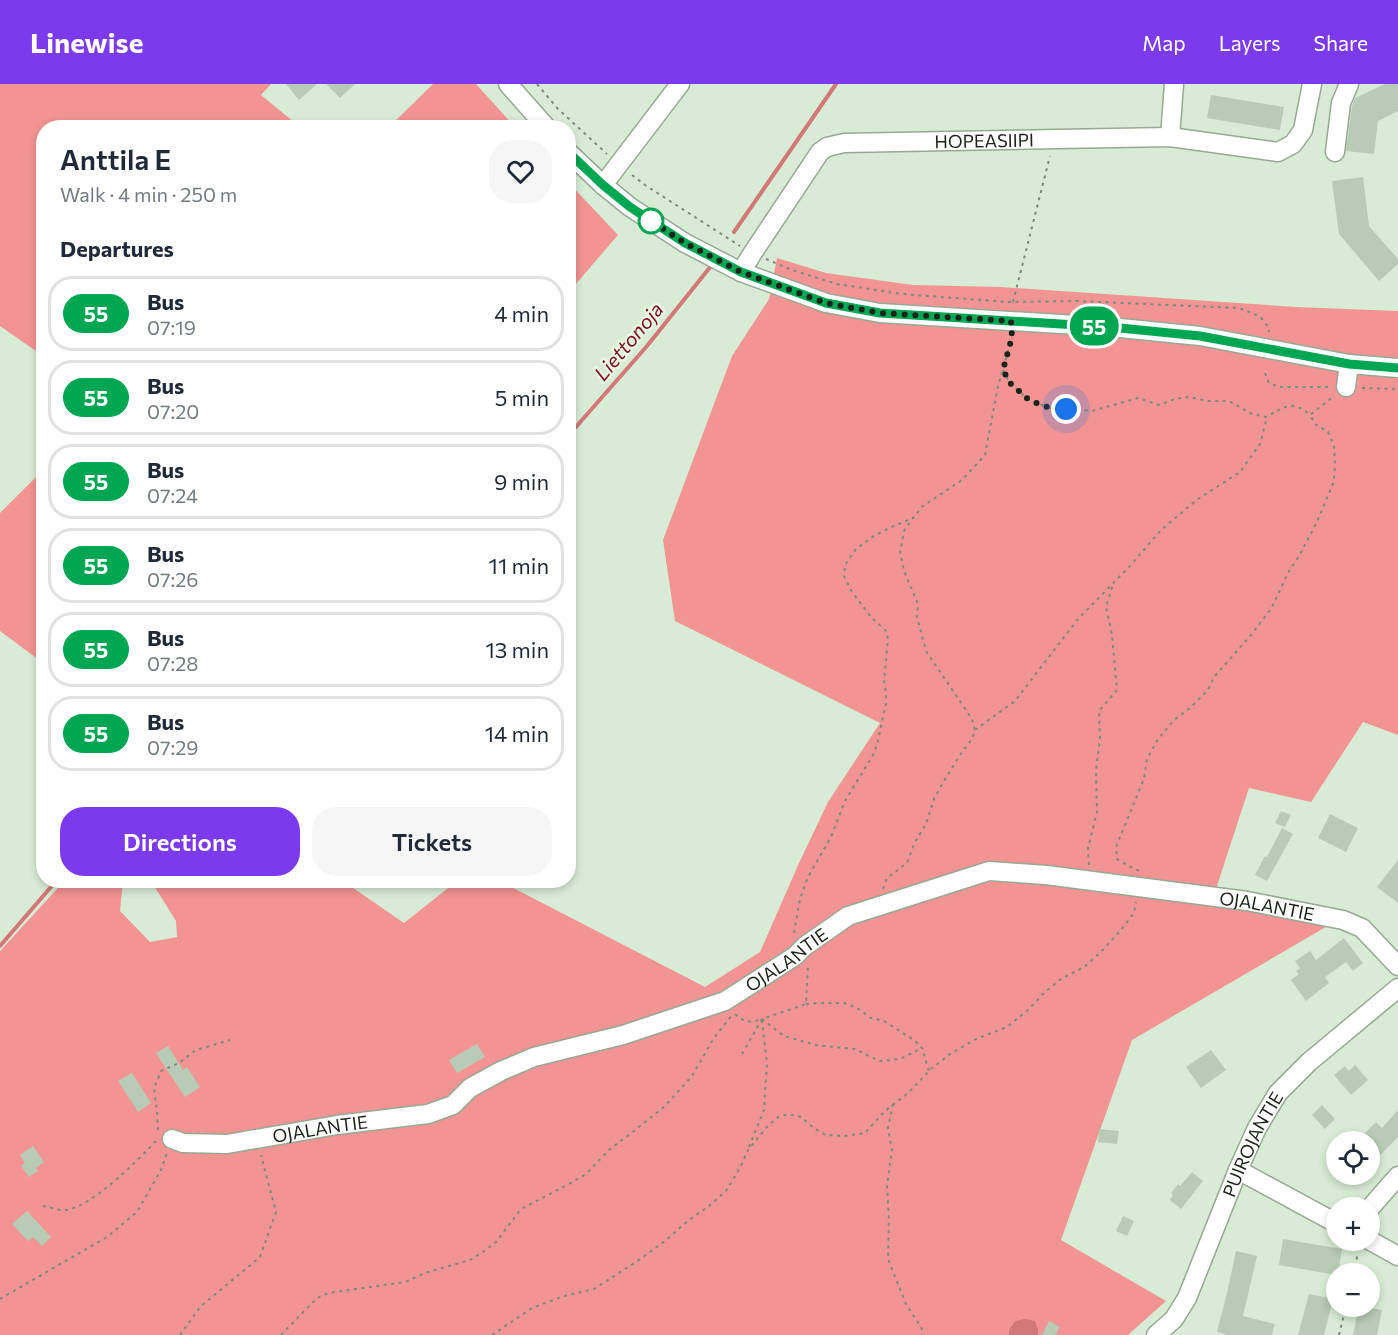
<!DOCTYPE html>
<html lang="en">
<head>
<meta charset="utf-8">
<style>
  body { margin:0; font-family:Commissioner,sans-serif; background:#f6f6f7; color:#1f2937; height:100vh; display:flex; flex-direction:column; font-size:22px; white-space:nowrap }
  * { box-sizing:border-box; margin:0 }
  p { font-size:20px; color:#747a83 }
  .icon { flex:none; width:33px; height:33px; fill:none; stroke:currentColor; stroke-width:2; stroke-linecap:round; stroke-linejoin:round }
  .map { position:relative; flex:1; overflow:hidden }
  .drawer { position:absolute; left:36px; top:36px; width:540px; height:768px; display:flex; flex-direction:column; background:#fff; border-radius:24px; box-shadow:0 3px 9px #0003 }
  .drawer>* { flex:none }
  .badge { padding:0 12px; border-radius:20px; font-size:21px; line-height:39px }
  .fabs { position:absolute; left:1326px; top:1047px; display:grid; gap:12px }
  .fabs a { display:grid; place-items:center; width:54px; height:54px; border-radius:50%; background:#fff; box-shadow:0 3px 9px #0003; font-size:30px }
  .you { position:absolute; width:30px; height:30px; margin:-15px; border:4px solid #fff; border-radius:50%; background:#1a73e8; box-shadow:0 0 0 9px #1a73e833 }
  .map>.badge { position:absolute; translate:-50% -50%; box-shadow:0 0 0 3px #fff }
  h2 { padding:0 24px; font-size:22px; line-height:54px }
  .round { display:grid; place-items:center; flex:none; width:63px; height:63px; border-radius:24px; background:#f6f6f7 }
  .overview { display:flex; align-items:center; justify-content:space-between; height:102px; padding:0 24px }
  h1 { font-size:28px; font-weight:600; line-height:45px }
  .action { display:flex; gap:12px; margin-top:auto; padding:12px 24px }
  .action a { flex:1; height:69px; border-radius:24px; background:#7c3aed; color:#fff; font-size:24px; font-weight:600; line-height:69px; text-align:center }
  .action a+a { background:#f6f6f7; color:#1f2937 }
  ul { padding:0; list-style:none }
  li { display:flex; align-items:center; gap:18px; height:75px; margin:0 12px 9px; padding:0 12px; border:3px solid #e0e1e3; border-radius:24px }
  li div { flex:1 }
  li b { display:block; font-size:22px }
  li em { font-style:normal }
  li .badge { min-width:66px; font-weight:700; text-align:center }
  header { display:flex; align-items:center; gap:36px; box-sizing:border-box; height:84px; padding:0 30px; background:#7c3aed; color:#fff }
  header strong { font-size:28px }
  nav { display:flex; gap:33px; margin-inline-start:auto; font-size:21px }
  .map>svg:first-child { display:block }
  .forest { fill:#f29493 }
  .water { fill:#d37878 }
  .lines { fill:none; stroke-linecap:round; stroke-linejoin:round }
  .stream { stroke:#d37878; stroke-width:4 }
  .building { fill:#b8cbb5 }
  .minor-casing { stroke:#97a893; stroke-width:21 }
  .path { stroke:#7c8a7a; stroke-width:2; stroke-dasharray:3 4.5; stroke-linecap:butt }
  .minor { stroke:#fff; stroke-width:18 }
  .line-casing { stroke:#fff; stroke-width:14 }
  .line { stroke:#00a651; stroke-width:9 }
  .walk { stroke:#1c231b; stroke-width:6; stroke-dasharray:0 10.8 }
  .stop-dot { fill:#fff; stroke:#00a651; stroke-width:3 }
  .labels { text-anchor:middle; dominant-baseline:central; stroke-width:5; stroke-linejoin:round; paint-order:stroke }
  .street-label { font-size:18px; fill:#1c231b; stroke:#e6f9e2 }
  .water-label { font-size:20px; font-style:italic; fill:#7c0b1e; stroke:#e6f9e2 }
</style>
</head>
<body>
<header>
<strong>Linewise</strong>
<nav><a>Map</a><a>Layers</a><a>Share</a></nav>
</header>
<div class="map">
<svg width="1398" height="1251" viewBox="0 0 1398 1251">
  <rect width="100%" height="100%" fill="#d8ecd5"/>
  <g class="forest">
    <polygon points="0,0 271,0 261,11 300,43 44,44 43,272 0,242"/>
    <polygon points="433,0 476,0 515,43 389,43"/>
    <polygon points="569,99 618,151 569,208"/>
    <polygon points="777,174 826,189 913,201 1001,203 1296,223 1398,227 1398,651 1363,638 1311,718 1249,704 1212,817 1331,840 1132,956 1061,1156 1166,1217 1128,1251 0,1251 0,867 57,805 63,797 123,797 120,827 150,858 177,853 176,837 151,797 343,797 404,839 457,797 500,797 705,903 760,868 799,779 828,718 880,639 675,537 663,456 732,272 769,215"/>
    <polygon points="43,386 43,579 0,547 0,429"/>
  </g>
  <polygon class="water" points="1025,1235 1035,1237 1038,1245 1038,1251 1009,1251 1009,1246 1015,1237"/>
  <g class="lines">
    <g class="stream">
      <polyline points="734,148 836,0"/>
      <polyline points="568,352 647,262 711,182"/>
      <polyline points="0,862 57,796"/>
    </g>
  </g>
  <g class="building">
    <polygon points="286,0 317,0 299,16"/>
    <polygon points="326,0 355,0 340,14"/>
    <polygon points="1385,0 1398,0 1398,27 1378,37 1374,70 1346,67 1352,22 1355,14"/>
    <polygon points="1211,11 1284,23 1280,46 1207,34"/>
    <polygon points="1363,93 1369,142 1398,175 1398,180 1379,197 1339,150 1332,97"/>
    <polygon points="1281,727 1291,731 1285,743 1275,739"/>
    <polygon points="1330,730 1358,744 1346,768 1318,754"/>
    <polygon points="1282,744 1293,750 1267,797 1255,791 1265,772 1267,773"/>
    <polygon points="1398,776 1398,819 1377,803"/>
    <polygon points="1344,854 1363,879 1353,887 1346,878 1325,893 1329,899 1306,917 1291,896 1299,890 1296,887 1300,884 1295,877 1310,867 1316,876"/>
    <polygon points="477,960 485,973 457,989 449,976"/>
    <polygon points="168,962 183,986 187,983 200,1003 185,1013 156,969"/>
    <polygon points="1211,966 1226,986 1201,1004 1186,983"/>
    <polygon points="1355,981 1368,996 1351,1011 1334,991 1345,982 1349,987"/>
    <polygon points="132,989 151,1019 138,1028 118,997"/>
    <polygon points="1322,1021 1335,1035 1325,1045 1312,1031"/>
    <polygon points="1398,1026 1398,1053 1370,1082 1370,1058 1356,1058 1376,1038 1382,1044"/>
    <polygon points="1099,1045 1119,1047 1117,1060 1098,1058"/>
    <polygon points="33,1062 44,1078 36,1084 38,1087 29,1093 21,1082 25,1079 20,1071"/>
    <polygon points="1192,1088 1203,1097 1181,1125 1170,1116 1173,1111 1171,1109 1178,1100 1180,1102"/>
    <polygon points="27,1127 51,1153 42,1162 33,1153 28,1157 12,1140"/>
    <polygon points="1123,1132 1134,1137 1127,1152 1116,1147"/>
    <polygon points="1283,1155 1342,1165 1338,1190 1336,1190 1336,1191 1279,1181"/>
    <polygon points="1236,1167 1257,1172 1243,1232 1275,1240 1272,1251 1228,1251 1217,1248 1227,1209"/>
    <polygon points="1309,1210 1333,1215 1324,1251 1298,1251"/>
    <polygon points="1359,1222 1382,1226 1377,1251 1353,1251"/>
    <polygon points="1049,1237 1060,1243 1055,1251 1042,1251"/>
  </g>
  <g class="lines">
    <defs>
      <g id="minor">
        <polyline points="508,0 547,44"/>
        <polyline points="1170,53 1174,0"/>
        <polyline points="568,68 603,101 630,123 685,159 741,188 826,219 880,229 1110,243 1200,252 1349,280 1398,284"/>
        <polyline points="1335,68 1341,19 1349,0"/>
        <polyline points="603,101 680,0"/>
        <path id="s1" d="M741 188 752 170 820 68 827 63 844 59 1170 53 1278 68 1293 60 1303 46 1312 0"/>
        <polyline points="1346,303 1349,280"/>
        <path id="s2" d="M172 1055 183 1059 227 1060 337 1041 428 1030 453 1021 470 1004 501 987 534 973 623 951 725 917 795 872 805 862 848 832 989 787 1046 791 1247 817 1343 836 1362 844 1398 882"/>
        <polyline points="1238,1086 1336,1139"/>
        <polyline points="1370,1124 1398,1092"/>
        <polyline points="1369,1156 1398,1172"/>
        <path id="s3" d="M1156 1251 1174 1235 1187 1214 1238 1086 1257 1044 1278 1009 1309 978 1398 904"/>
      </g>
    </defs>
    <use href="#minor" class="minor-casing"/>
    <g class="path">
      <polyline points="537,0 558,25 607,70"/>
      <polyline points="632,91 645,101 740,162"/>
      <path d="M766 175 792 186 837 200 902 210 1008 218 1077 217 1239 224C1253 230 1265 231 1269 248"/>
      <polyline points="1013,218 1050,72"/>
      <path d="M1003 286 1010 299 1029 316 1047 323 1092 327 1138 314 1159 321 1175 315 1189 313 1208 317H1229L1252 330 1267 333C1284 322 1294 316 1310 331L1334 312"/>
      <polyline points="1265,289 1269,299 1280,303 1329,303"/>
      <polyline points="1362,304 1398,305"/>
      <polyline points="975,646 1015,617 1078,535 1130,482 1161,446 1198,415 1240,388 1260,360 1267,333"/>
      <polyline points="1089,781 1088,764 1097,728 1096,687 1100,653 1099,627 1117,606 1112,551 1106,523 1113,500"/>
      <polyline points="1139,787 1127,781 1117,775 1116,763 1144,695 1147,675 1158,655 1174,636 1190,624 1208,606 1214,593 1251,551 1271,525 1288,489 1299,472 1317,438 1334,397 1335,382 1334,362 1328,348 1315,340 1310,331"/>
      <polyline points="883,805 887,794 907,779 915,758 926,740 934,715 944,697 960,671 972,655 975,646 972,635 926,567 917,533 918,520 904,487 900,468 904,447 913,434 923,422 962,396 985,371 998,302 1012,254"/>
      <polyline points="794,849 800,815 808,793 831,753 845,717 873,671 877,661 886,619 886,609 884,597 888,555 886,547 871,533 852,508 844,492 845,481 856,465 872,453 889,444 913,434"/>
      <polyline points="806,920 819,919 844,919 857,924 871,934 884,937 914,956 922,964 929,987"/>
      <path d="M735 930C746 939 749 939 762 935"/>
      <polyline points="762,935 784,952 816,961 855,965 879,977 900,975 922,964"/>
      <polyline points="742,970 762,935 806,920 808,882"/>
      <polyline points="893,1020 888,1044 892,1066 887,1102 889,1136 888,1175 906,1220 922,1245 922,1251"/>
      <polyline points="158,1046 157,1027 154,1004 161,987 179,979 196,966 230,956"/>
      <polyline points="749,1063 764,1026 767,979 762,937"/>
      <path d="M43 1122C50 1123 60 1127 66 1126 93 1122 137 1077 156 1057"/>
      <polyline points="1353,1190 1358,1169"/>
      <polyline points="0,1215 107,1153 137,1128 161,1086 167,1069"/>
      <polyline points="180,1251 200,1223 260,1173 276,1128 261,1071"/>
      <polyline points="281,1251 317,1214 328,1209 405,1198 425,1189 470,1176 483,1168 496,1158 521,1125 569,1100 586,1090 610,1065 634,1047 665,1022 692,992 714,954 732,931"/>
      <polyline points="492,1251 532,1224 564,1212 594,1205 636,1178 665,1157 689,1136 709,1122 726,1107 740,1084 748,1066 767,1043 778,1033 788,1030 801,1033 815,1045 826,1051 844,1052 865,1049 884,1028 908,1009 932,984 950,970 976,955 1007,943 1028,926 1044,909 1061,895 1084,883 1101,868 1120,847 1134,829 1136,818"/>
      <polyline points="1339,1251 1346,1222"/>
    </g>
    <use href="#minor" class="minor"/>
  </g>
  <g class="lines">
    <defs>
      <polyline id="line" points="568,68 603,101 630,123 685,159 741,188 826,219 880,229 1110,243 1200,252 1349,280 1398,284"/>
    </defs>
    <use href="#line" class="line-casing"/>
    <use href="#line" class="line"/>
    <polyline class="walk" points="651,137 648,135 685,159 741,188 826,219 880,229 1011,237 1012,253 1003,286 1010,299 1029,316 1047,323 1066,325"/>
  </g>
  <circle class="stop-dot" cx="651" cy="137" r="12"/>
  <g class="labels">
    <g class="street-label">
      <text stroke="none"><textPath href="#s1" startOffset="310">HOPEASIIPI</textPath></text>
      <text stroke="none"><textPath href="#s2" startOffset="1158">OJALANTIE</textPath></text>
      <text stroke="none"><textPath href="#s2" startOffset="654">OJALANTIE</textPath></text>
      <text stroke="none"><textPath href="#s2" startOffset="150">OJALANTIE</textPath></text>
      <text stroke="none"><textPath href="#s3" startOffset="216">PUIROJANTIE</textPath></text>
    </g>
    <g class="water-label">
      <text transform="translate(628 257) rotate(-50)">Liettonoja</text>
    </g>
  </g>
</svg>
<div class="fabs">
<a><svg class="icon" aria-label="locate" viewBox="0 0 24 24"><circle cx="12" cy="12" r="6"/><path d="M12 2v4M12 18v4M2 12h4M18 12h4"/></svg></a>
<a>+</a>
<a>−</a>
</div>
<div class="you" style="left:1066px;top:325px"></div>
<b class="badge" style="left:1094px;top:242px;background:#00a651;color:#fff">55</b>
<section class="drawer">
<div class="overview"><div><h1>Anttila E</h1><p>Walk · 4 min · 250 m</p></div><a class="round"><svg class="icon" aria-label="heart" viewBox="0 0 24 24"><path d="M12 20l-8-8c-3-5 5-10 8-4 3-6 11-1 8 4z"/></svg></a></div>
<h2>Departures</h2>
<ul>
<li><span class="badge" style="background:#00a651;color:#fff">55</span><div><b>Bus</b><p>07:19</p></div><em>4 min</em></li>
<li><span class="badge" style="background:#00a651;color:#fff">55</span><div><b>Bus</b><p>07:20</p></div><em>5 min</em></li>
<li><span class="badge" style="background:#00a651;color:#fff">55</span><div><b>Bus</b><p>07:24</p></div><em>9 min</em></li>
<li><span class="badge" style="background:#00a651;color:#fff">55</span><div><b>Bus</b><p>07:26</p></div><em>11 min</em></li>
<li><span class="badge" style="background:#00a651;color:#fff">55</span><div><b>Bus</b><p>07:28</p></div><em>13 min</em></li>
<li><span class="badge" style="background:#00a651;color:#fff">55</span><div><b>Bus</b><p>07:29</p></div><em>14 min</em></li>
</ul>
<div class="action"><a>Directions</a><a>Tickets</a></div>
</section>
</div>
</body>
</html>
